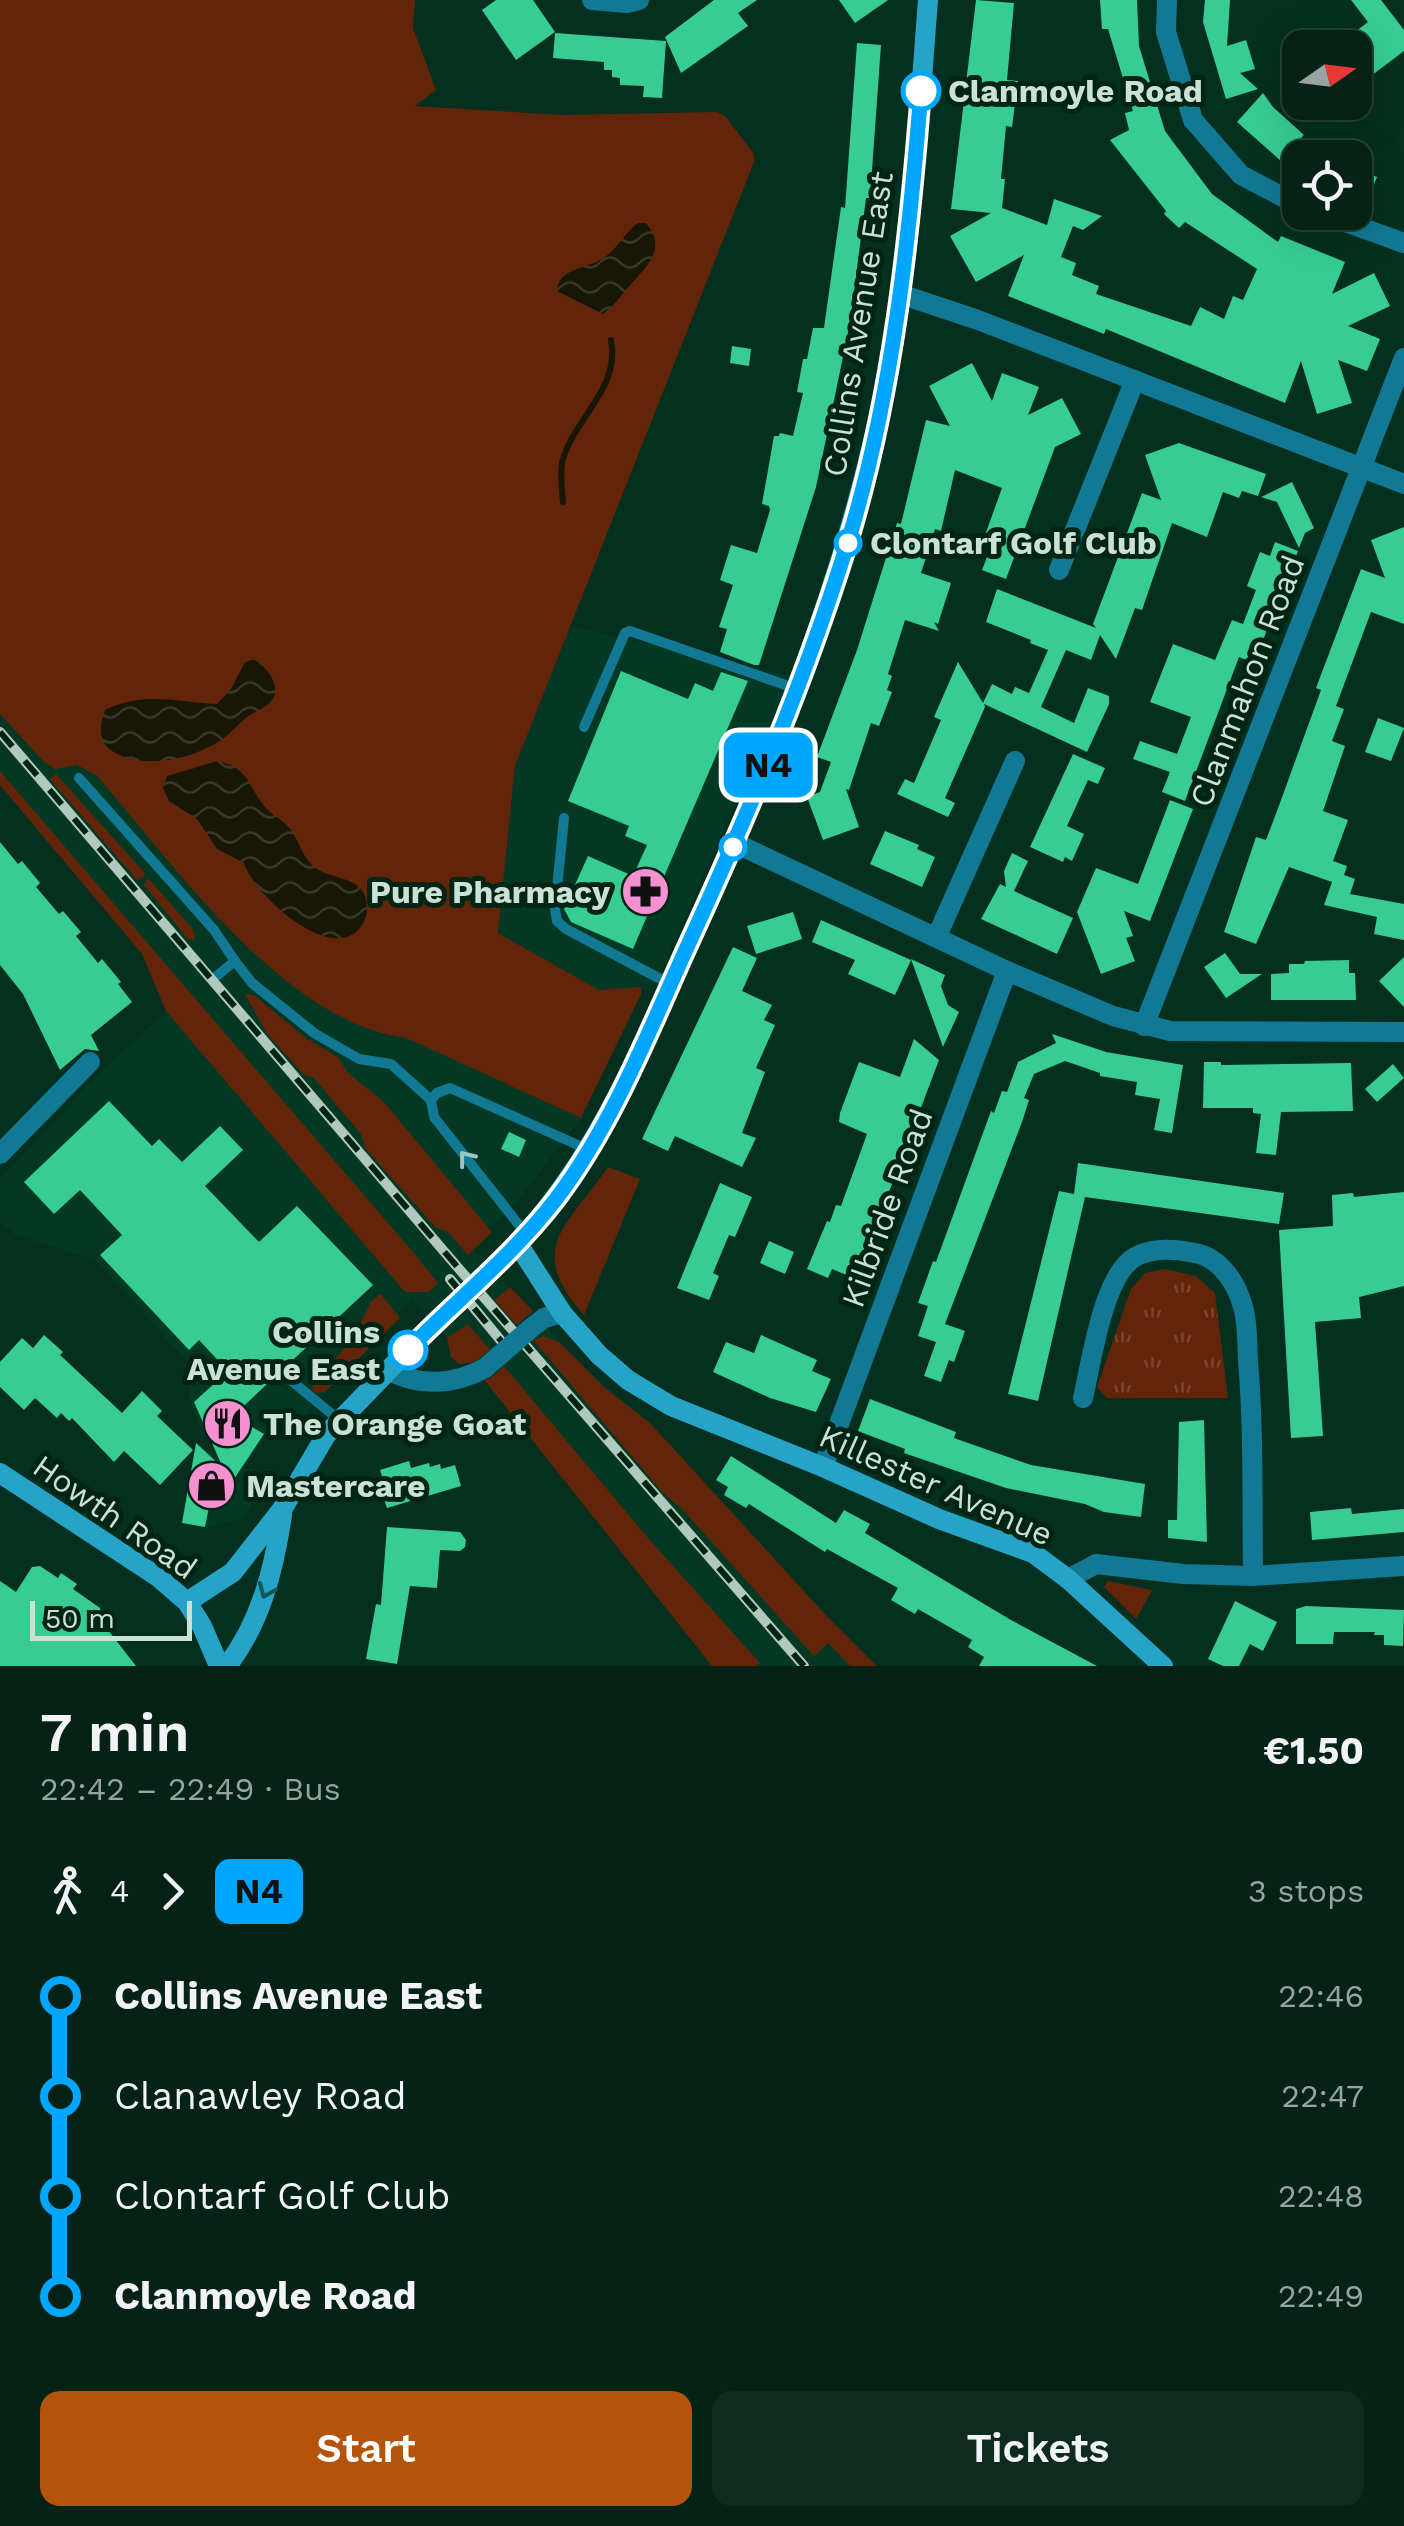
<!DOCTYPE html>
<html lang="en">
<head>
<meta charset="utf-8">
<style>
  body { margin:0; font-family:"Work Sans",sans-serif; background:#0d2b1f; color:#f1f3f6; height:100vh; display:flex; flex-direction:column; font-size:38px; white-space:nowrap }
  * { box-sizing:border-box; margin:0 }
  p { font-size:32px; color:#97a4a1 }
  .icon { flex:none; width:55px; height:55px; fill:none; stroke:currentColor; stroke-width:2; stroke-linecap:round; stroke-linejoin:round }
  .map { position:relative; height:1666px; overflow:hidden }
  .drawer { display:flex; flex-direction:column; background:#042316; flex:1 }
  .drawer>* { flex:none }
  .badge { padding:0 20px; border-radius:15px; font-size:35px; line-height:65px }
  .needle { width:65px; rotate:76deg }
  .fabs { position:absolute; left:1282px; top:30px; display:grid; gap:20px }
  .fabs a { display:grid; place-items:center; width:90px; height:90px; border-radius:20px; background:#042316; box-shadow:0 10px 40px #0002,0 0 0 2px #254035; font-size:50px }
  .scale { position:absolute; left:30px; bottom:25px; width:162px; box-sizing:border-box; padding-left:10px; border:5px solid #cce1d5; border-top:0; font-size:28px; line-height:35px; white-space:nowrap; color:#cce1d5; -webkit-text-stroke:8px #002515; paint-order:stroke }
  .map>.badge { position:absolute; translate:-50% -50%; box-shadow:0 0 0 5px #fff }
  .legs { display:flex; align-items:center; gap:15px; height:110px; padding:0 40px; font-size:32px }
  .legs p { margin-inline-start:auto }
  .overview { display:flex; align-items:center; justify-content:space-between; height:170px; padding:0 40px }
  h1 { font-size:55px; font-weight:600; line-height:75px }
  .primary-button { display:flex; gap:20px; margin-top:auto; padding:20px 40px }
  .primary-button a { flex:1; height:115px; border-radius:20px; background:#b45309; color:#fff; font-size:40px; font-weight:600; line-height:115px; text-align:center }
  .primary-button a+a { background:#0d2b1f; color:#f1f3f6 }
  ul { padding:0 40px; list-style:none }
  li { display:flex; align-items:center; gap:35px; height:100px; font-size:38px }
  li i { display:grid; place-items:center; width:15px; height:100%; margin:0 12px; background:currentColor }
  li i::after { content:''; width:25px; height:25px; margin:-12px; border:8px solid; border-radius:50%; background:#042316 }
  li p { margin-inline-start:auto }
  li:first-child i { background:linear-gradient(#0000 50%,currentColor 0) }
  li:last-child i { background:linear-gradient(currentColor 50%,#0000 0) }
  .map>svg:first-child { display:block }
  .built { fill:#023824 }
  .grass { fill:#632509 }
  .park { fill:url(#park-tufts) }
  .water { fill:url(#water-waves) }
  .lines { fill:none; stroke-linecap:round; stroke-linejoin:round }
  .stream { stroke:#181605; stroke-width:6 }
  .building { fill:#37cc92 }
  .lane { stroke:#117994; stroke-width:10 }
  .street { stroke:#117994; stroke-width:20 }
  .secondary { stroke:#26a4c7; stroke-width:20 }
  .rail-casing { stroke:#b1c9bc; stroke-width:10 }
  .rail { stroke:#002515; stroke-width:6; stroke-dasharray:19; stroke-linecap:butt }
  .street-bridge { stroke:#117994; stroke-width:20 }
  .secondary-bridge { stroke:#26a4c7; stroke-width:20 }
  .oneway { stroke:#9dc7c5 }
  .oneway2 { stroke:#0f585c }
  .line-1-casing { stroke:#fff; stroke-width:22 }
  .line-1 { stroke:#00a6ff; stroke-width:15 }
  .stop-1-dot { fill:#fff; stroke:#00a6ff; stroke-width:5 }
  .labels { text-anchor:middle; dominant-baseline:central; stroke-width:10; stroke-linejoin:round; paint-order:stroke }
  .stop-label { font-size:32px; font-weight:bold; fill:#cce1d5; stroke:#002515; text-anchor:start }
  .street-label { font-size:32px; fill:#cce1d5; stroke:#002515 }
  .poi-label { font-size:32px; font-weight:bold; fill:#cce1d5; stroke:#002515; text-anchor:start }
</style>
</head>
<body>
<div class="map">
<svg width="1404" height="1666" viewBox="0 0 1404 1666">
  <defs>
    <pattern id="park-tufts" width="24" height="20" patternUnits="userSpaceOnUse" patternTransform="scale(2.5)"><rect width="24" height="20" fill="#632509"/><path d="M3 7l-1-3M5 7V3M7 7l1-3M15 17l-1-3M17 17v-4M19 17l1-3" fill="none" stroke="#78442c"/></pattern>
    <pattern id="water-waves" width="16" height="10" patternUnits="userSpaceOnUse" patternTransform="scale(2.5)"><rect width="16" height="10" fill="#181605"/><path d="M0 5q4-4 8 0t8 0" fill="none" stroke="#383829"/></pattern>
  </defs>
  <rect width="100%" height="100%" fill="#052f1e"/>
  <g class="built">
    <polygon points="571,626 791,676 653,990 599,990 498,933 515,766"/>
    <polygon points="0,714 43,761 77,765 97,776 225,925 305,994 339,1014 385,1035 406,1038 581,1118 518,1201 490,1228 492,1232 474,1249 580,1364 650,1423 824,1613 877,1666 712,1666 482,1377 412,1300 399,1312 400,1318 281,1437 272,1439 264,1435 243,1468 268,1480 244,1518 215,1527 182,1523 194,1455 199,1446 215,1453 221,1443 198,1424 189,1397 189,1364 95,1260 15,1235 0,1221 0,1179 101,1071 166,1011 142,954 0,785"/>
  </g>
  <g class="grass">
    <path d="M0 0H415L413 28 436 90 415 106 562 115 717 112 725 116 754 154V162L515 766 498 933 599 990 641 987V994L581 1118 406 1038C283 1022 174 864 97 776L77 765 55 769 43 761 0 714Z"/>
    <polygon points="0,771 418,1258 438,1283 429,1292 405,1292 166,1011 142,954 0,785"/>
    <polygon points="56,774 144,872 145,876 137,880 50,779"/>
    <polygon points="148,878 193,929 195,940 188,939 144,885"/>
    <polygon points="245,994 254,995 306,1038 338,1057 348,1073 384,1102 492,1232 468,1255 448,1232 435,1227 365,1148 361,1134 313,1077 305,1076 267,1034"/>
    <path d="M608 1167 640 1179 584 1315C524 1248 568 1226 608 1167Z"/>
    <polygon points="510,1287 533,1311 517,1325 494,1300"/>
    <polygon points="381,1294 400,1318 324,1392 316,1393 312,1389 314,1382 352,1340 372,1300"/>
    <polygon points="468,1324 490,1350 474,1362 459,1364 451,1357 447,1338"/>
    <polygon points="543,1336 559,1342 605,1388 650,1423 824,1613 877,1666 850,1666 828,1643 814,1656 681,1508 663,1493 533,1340"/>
    <polygon points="504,1366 648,1538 760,1663 756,1666 712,1666 482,1377 489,1379"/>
    <polygon points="1108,1581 1152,1590 1136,1619 1104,1587"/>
  </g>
  <polygon class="park" points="1165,1269 1196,1276 1215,1293 1228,1398 1107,1398 1097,1387 1131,1289 1145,1273"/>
  <g class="water">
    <path d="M638 223H646C670 251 642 270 625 291 618 300 612 307 603 314L557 291C558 268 586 269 602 259 618 249 624 233 638 223Z"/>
    <path d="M256 659C265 668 276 678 275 692 274 706 257 710 247 717 239 723 232 732 224 738 195 759 143 771 112 751 97 741 100 725 105 710 144 691 175 702 217 704L231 689 245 662Z"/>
    <path d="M217 761C251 769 246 784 265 807 274 817 286 821 293 833 300 844 303 857 313 866 331 882 369 873 367 911 366 919 363 926 356 932 324 959 253 893 244 863L217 849 197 819 169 801 163 788 167 776Z"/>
  </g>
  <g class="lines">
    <path class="stream" d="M563 502C562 489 560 476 562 463 572 420 621 389 611 340"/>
  </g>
  <g class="building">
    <polygon points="496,0 533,0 555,32 516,60 482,10"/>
    <polygon points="714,0 757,0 738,13 748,26 681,73 665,37"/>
    <polygon points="839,0 888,0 855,23"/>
    <polygon points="976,0 1014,3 1007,80 1018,81 1012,127 1006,126 1001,179 1005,179 1002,208 1047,225 1054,199 1102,216 1083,230 1073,226 1061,257 1076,263 1072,275 1099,286 1096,294 1191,326 1200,307 1224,319 1233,296 1243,300 1257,269 1185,222 1179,228 1164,214 1166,211 1110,140 1129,130 1125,113 1133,111 1108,29 1102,29 1100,0 1137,0 1139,46 1165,131 1212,194 1278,242 1281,236 1345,262 1332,294 1374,273 1390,306 1348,326 1380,339 1367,371 1338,360 1352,403 1317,414 1301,361 1285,403 1106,329 1104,334 1008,296 1024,255 976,282 950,236 991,213 951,209"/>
    <polygon points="1205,0 1230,0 1227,46 1246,40 1255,69 1240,73 1258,89 1226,99 1203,22"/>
    <polygon points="1351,0 1381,0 1404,30 1404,51 1371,76 1357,59 1368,50 1355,32 1368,22"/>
    <polygon points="555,33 666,41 662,98 643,97 644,86 620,85 620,78 612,77 612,70 604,70 604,62 553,58"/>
    <polygon points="857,43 881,45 870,198 866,198 850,323 816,487 759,665 754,665 720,652 727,629 719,627 733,585 720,580 731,545 757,553 770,510 769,506 762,504 774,436 779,436 780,433 793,436 803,393 797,392 803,359 807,359 813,328 824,328 841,207 845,208"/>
    <polygon points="1263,93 1273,107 1304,135 1301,138 1308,148 1290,169 1237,122"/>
    <polygon points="1355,168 1377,177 1362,213 1355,211"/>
    <polygon points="732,346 751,349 749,366 730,363"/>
    <polygon points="972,363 992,401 1002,373 1039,387 1028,415 1062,398 1081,434 1055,447 1006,579 982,570 993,542 984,538 1002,488 955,470 941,531 935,529 921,573 951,583 938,624 934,622 939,631 905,620 888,674 892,676 887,690 892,692 879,726 871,723 849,790 846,789 859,827 823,840 807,797 820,792 831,762 817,757 857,650 897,523 901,524 926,420 950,426 929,386"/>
    <polygon points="1179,443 1266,474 1258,496 1242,491 1239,498 1223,492 1207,537 1172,523 1142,610 1135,608 1116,659 1100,635 1091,660 1066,650 1041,707 1074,723 1088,688 1109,696 1109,704 1087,752 984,704 985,707 945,798 955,803 948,817 897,794 905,779 914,783 941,720 934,717 958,662 983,703 992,684 1012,694 1015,687 1029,693 1048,650 1030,643 1031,640 986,622 997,589 1096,628 1093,624 1142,493 1161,500 1145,455"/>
    <polygon points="1292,482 1314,528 1305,533 1299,548 1277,502 1261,497"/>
    <polygon points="1404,527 1404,624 1371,612 1336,706 1344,709 1332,741 1345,746 1323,811 1348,820 1333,861 1347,866 1344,875 1355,879 1350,894 1404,904 1404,940 1374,934 1377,917 1324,905 1332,882 1289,867 1256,944 1224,932 1256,837 1266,840 1277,811 1321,690 1316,688 1361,569 1385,578 1371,540"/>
    <polygon points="1275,542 1298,551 1254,663 1239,657 1185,801 1162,792 1170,772 1133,759 1140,741 1177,754 1191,717 1150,702 1173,644 1215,660 1232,620 1243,624 1256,590 1247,586 1260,552 1270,556"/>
    <polygon points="621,671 688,699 695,683 713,691 721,672 748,681 633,949 571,922 564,909 588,856 633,876 647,845 625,836 629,826 568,801"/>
    <polygon points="1378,718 1404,728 1391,761 1365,752"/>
    <polygon points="1073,754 1105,768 1098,784 1088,780 1067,826 1084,834 1072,861 1065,857 1063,862 1030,847"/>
    <polygon points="1170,800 1193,809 1150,921 1124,911 1133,936 1126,938 1135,961 1101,974 1077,912 1096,868 1138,884"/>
    <polygon points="885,831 919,845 917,849 935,857 922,887 870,864"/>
    <polygon points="0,842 18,864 22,861 40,883 36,887 59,914 63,911 81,932 76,936 98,963 102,959 121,982 118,984 132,1002 91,1035 99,1051 85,1049 60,1070 23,994 0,965"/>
    <polygon points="1012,853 1028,861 1014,891 1073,918 1057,954 981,919 1000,884 1006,887 1004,871"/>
    <polygon points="793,912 802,939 756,954 747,926"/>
    <polygon points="821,920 911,960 895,995 848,974 855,960 812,942"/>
    <polygon points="733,947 757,958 742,991 772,1005 764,1020 775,1025 756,1068 765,1072 742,1133 756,1138 742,1167 675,1136 668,1151 642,1139"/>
    <polygon points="1225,953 1240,974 1262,974 1226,998 1204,967"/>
    <polygon points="1404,957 1404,1007 1379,981"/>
    <polygon points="911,959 945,975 941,986 948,1005 959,1012 943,1047"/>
    <polygon points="1349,960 1349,973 1355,973 1356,1000 1271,1000 1271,974 1289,973 1289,964 1304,964 1305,961"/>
    <polygon points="1052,1034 1106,1052 1183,1065 1172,1133 1154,1130 1160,1099 1135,1095 1137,1082 1100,1076 1100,1073 1065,1061 1034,1074 1024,1098 1029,1100 1022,1122 945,1324 965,1331 954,1362 949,1360 941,1382 924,1376 936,1342 918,1336 928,1306 918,1303 933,1261 936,1262 991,1111 994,1113 1002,1091 1007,1092 1018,1062 1056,1043"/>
    <polygon points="914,1039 939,1060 856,1279 832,1269 828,1278 807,1269 827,1221 830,1222 836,1205 841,1206 867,1134 839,1122 840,1113 859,1062 900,1077"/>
    <polygon points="1204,1062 1221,1062 1221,1065 1351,1063 1353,1111 1281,1112 1276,1155 1256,1153 1261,1114 1253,1113 1253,1108 1203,1108"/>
    <polygon points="1393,1064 1404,1078 1377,1102 1365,1089"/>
    <polygon points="109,1101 152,1146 159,1139 182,1162 220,1126 243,1150 205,1186 259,1242 297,1206 373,1285 233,1416 264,1434 234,1479 231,1497 223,1496 220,1509 209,1507 205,1527 182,1523 196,1443 223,1468 194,1402 228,1371 199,1340 189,1350 100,1255 122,1235 80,1190 54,1214 24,1182"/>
    <polygon points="509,1132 526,1140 519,1157 501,1149"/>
    <polygon points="1078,1163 1284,1193 1279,1224 1085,1197 1038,1401 1008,1394 1059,1191 1074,1194"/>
    <polygon points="720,1183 752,1197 735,1237 729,1235 713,1273 719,1276 709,1300 677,1288"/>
    <polygon points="1404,1192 1404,1286 1359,1297 1361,1318 1315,1322 1323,1436 1291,1438 1279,1230 1333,1226 1332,1195 1353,1193 1354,1197"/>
    <polygon points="769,1241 794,1252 785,1274 760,1263"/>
    <polygon points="44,1335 63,1352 60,1355 122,1413 142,1391 162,1411 157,1416 193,1450 160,1485 124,1451 114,1462 72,1418 69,1421 61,1413 57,1418 35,1398 24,1410 0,1387 0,1362 22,1338 33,1348"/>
    <polygon points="761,1335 817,1360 812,1371 831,1379 816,1412 770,1398 713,1372 726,1342 754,1353"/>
    <polygon points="870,1399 956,1432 954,1438 1031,1465 1145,1484 1141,1517 1104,1512 1085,1504 1006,1488 904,1453 905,1449 858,1431"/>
    <polygon points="1204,1420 1207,1542 1168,1538 1168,1520 1177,1520 1179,1422"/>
    <polygon points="731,1456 836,1523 844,1510 870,1524 865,1533 1011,1620 1097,1666 979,1666 984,1657 968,1647 972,1640 918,1609 915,1614 891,1600 898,1588 827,1549 825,1552 749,1504 746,1508 724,1495 728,1487 716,1480"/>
    <polygon points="409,1461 411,1468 429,1463 430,1467 440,1464 441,1469 455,1465 461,1486 387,1508 377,1478 382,1476 380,1470"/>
    <polygon points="1351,1508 1352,1514 1404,1509 1404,1532 1312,1540 1310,1512"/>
    <polygon points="387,1527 460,1532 466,1540 465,1547 460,1551 440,1550 437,1588 410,1586 397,1664 366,1659 376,1604 381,1605"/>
    <polygon points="40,1566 58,1578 61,1573 77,1584 73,1589 100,1608 101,1621 136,1666 0,1666 0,1581 16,1592 32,1567"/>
    <polygon points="1235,1601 1277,1622 1263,1651 1250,1644 1239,1666 1223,1666 1208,1659"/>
    <polygon points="1306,1606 1404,1610 1403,1646 1384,1645 1384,1635 1374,1635 1375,1632 1334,1632 1333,1644 1296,1644 1296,1609"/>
  </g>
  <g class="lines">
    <g class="lane">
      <polyline points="584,727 625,633 630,631 797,689"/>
      <polyline points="79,778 214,930 235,961"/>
      <polyline points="564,818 555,909 557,921 566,929 670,984"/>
      <polyline points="213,979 235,961 252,983 314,1033 359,1059 391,1064 431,1100"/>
      <polyline points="526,1234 434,1117 431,1100 437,1093 450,1088 589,1150"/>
      <polyline points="288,1378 339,1420"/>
    </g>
    <g class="street">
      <polyline points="592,0 627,3 639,0"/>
      <polyline points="1167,0 1166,32 1193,120 1241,175 1300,206"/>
      <polyline points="1318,212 1404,243"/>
      <polyline points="900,294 978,320 1404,484"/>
      <polyline points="1059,570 1135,380"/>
      <polyline points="735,843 1007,971 1113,1016 1170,1031 1404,1032"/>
      <polyline points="937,936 1015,761"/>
      <polyline points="1144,1026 1404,358"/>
      <polyline points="0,1154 90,1062"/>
      <polyline points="530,1329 544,1318 562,1313"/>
      <path d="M388 1370C418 1387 455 1385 485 1368"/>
      <path d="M1083 1398C1091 1364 1103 1275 1135 1257 1154 1247 1175 1249 1195 1253 1221 1258 1237 1284 1243 1307 1248 1324 1247 1344 1248 1361 1254 1432 1252 1504 1253 1576"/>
      <polyline points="823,1467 1007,971"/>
      <polyline points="1068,1579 1096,1564 1183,1574 1253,1576 1404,1566"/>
    </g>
    <g class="secondary">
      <polyline points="518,1244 562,1313 599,1355 628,1380 671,1406 823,1467 939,1519 1033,1553 1068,1579 1163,1666"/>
      <path d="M492 1268C585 1183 633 1067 684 954 762 784 834 612 876 429 909 289 917 143 928 0"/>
      <polyline points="0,1473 158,1577 187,1602 202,1626 219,1666"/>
      <polyline points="187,1602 233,1572 283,1508 326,1435 434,1323"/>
      <path d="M227 1666C261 1622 274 1569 282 1515"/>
    </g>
    <defs>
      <g id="rail">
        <polyline points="0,732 454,1263 804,1666"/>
        <polyline points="450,1279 507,1348"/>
      </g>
    </defs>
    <use href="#rail" class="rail-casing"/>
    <use href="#rail" class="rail"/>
    <polyline class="street-bridge" points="485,1368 530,1329"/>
    <polyline class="secondary-bridge" points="434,1323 492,1268"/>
  </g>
  <defs><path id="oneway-chevron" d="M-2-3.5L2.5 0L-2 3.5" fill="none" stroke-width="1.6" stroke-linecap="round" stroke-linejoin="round" transform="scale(2.5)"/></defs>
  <use class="oneway" href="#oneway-chevron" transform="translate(466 1158) rotate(-128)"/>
  <use class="oneway2" href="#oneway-chevron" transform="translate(266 1591) rotate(113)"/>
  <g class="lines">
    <defs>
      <path id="line-1" d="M408 1350C457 1300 513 1255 556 1199 613 1124 649 1031 688 945 748 814 804 683 847 545 892 399 909 243 921 91"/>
    </defs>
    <use href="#line-1" class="line-1-casing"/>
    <use href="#line-1" class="line-1"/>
  </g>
  <defs>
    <symbol id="pharmacy-disc" viewBox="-11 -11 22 22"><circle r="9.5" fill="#f590d1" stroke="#002515"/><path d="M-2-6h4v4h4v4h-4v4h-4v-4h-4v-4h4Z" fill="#111"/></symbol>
    <symbol id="restaurant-disc" viewBox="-11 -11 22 22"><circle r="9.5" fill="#f590d1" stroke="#002515"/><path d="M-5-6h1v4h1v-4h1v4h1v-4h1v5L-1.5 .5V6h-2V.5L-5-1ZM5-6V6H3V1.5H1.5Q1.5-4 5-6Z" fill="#111"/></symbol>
    <symbol id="shop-disc" viewBox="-11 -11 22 22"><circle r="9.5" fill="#f590d1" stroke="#002515"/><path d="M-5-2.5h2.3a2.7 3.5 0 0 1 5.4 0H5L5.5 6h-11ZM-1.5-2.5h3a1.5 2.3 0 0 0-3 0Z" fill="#111"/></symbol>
  </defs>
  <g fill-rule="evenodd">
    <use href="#pharmacy-disc" x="618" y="864" width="55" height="55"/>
    <use href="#restaurant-disc" x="200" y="1396" width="55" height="55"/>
    <use href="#shop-disc" x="184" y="1458" width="55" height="55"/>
  </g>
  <g class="stop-1-dot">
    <circle cx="921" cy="91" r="18"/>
    <circle cx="848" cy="543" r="12"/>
    <circle cx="733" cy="847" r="12"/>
    <circle cx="408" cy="1350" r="18"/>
  </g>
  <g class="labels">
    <g class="stop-label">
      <text x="948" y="91">Clanmoyle Road</text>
      <text x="870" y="543">Clontarf Golf Club</text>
      <text x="380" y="1332" text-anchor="end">Collins<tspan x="380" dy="37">Avenue East</tspan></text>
    </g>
    <g class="street-label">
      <text transform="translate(858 324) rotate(-81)">Collins Avenue East</text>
      <text transform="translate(1247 681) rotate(-69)">Clanmahon Road</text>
      <text transform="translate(887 1208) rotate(-70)">Kilbride Road</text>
      <text transform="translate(936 1485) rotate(24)">Killester Avenue</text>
      <text transform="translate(115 1517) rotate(35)">Howth Road</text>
    </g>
    <g class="poi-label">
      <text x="610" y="892" text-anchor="end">Pure Pharmacy</text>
      <text x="263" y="1424">The Orange Goat</text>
      <text x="246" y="1486">Mastercare</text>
    </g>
  </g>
</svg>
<div class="fabs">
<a><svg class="needle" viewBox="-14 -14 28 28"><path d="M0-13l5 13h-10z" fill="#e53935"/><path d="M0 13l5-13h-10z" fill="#97a4a1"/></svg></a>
<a><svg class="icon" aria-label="locate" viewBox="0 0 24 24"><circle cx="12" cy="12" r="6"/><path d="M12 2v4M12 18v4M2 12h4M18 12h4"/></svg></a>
</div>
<div class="scale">50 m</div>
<b class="badge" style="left:768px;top:765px;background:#00a6ff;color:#111">N4</b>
</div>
<section class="drawer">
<div class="overview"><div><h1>7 min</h1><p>22:42 – 22:49 · Bus</p></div><b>€1.50</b></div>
<div class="legs"><svg class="icon" aria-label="walk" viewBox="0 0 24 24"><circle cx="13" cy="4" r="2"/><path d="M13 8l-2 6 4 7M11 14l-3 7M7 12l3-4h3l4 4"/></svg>4<svg class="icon" aria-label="forward" viewBox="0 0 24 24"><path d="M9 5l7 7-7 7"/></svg><b class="badge" style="background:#00a6ff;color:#111">N4</b><p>3 stops</p></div>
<ul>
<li><i style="color:#00a6ff"></i><b>Collins Avenue East</b><p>22:46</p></li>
<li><i style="color:#00a6ff"></i><span>Clanawley Road</span><p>22:47</p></li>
<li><i style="color:#00a6ff"></i><span>Clontarf Golf Club</span><p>22:48</p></li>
<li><i style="color:#00a6ff"></i><b>Clanmoyle Road</b><p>22:49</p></li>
</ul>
<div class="primary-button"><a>Start</a><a>Tickets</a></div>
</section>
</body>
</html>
